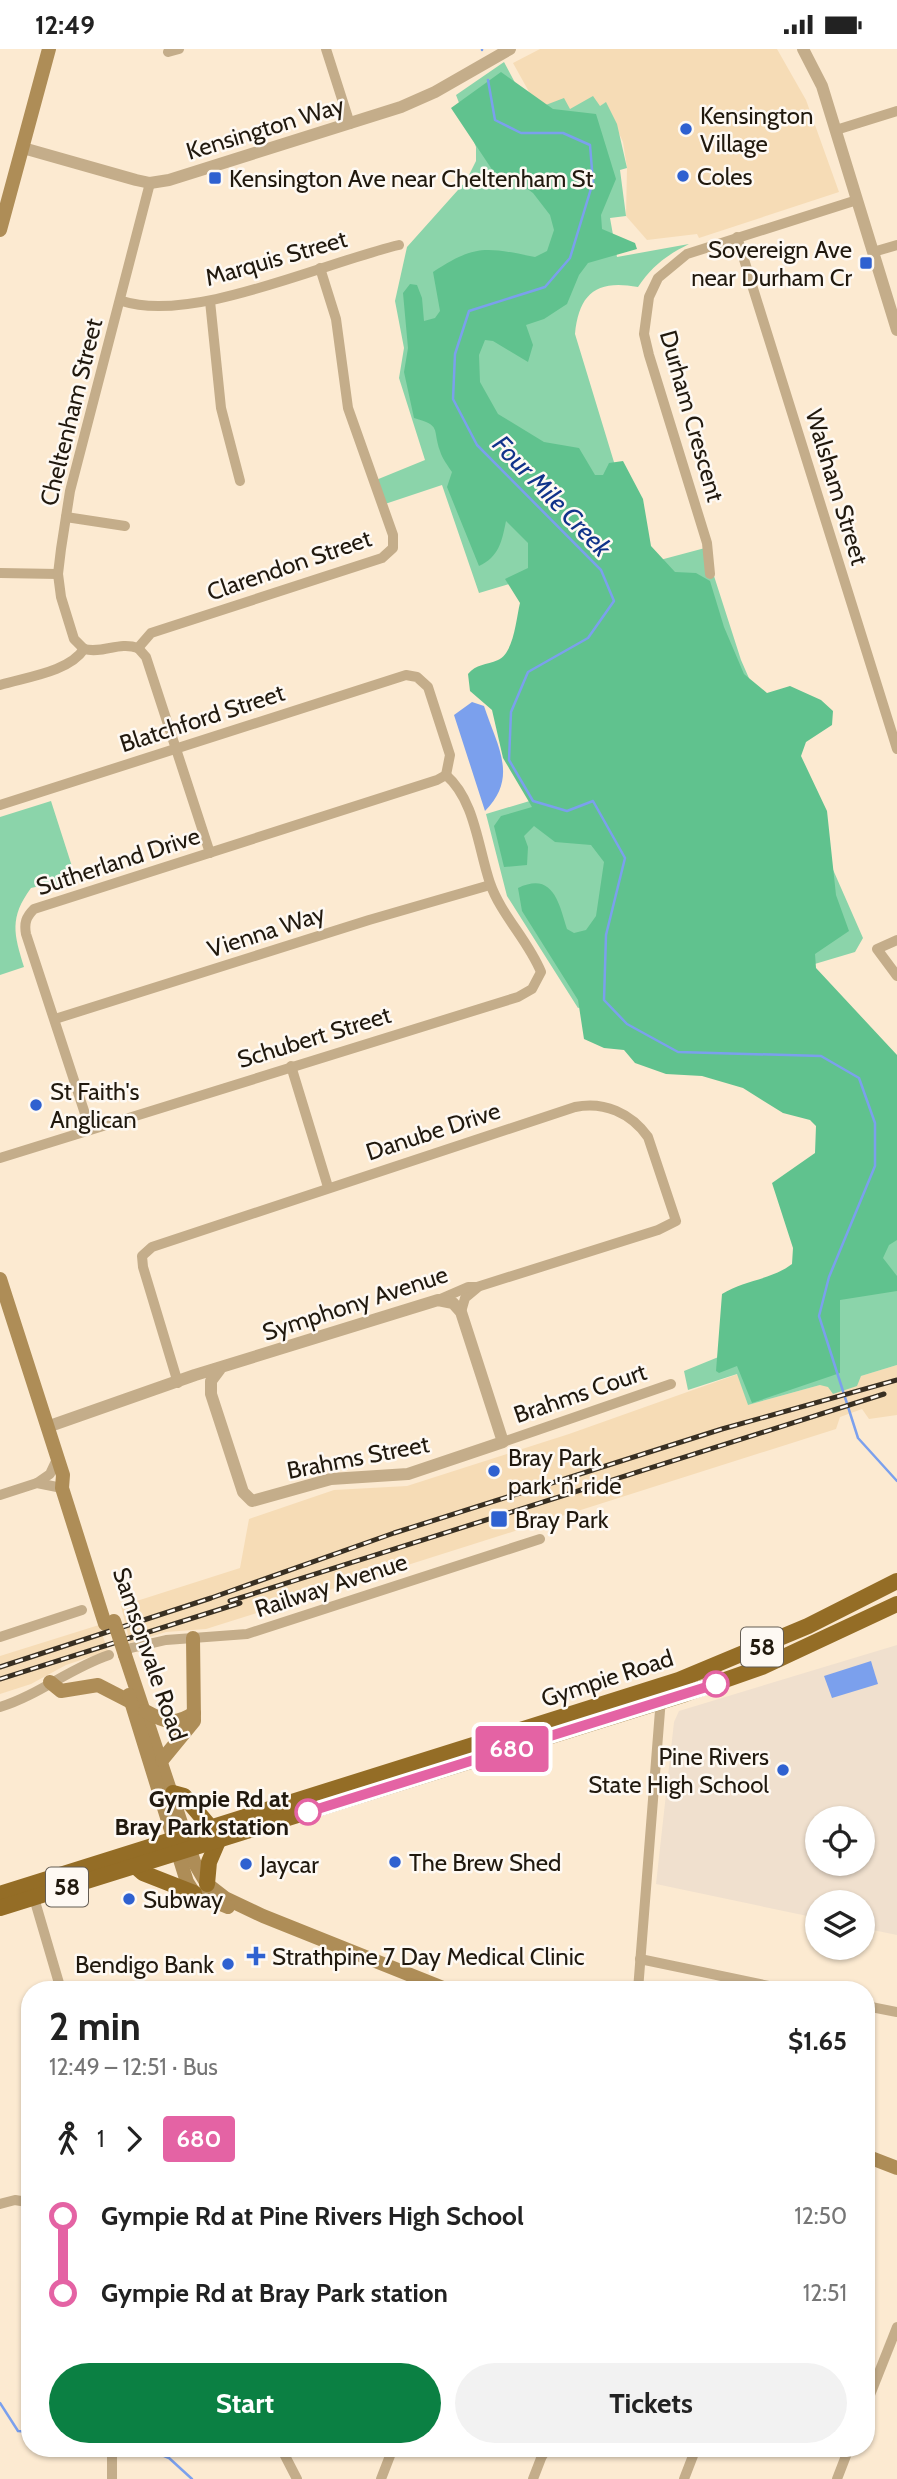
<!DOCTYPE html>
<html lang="en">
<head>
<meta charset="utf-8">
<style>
  body { margin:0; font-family:Cabin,sans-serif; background:#f2f2f2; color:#222; height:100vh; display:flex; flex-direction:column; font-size:26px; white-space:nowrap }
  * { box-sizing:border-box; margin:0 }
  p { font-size:23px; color:#767676 }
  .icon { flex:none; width:38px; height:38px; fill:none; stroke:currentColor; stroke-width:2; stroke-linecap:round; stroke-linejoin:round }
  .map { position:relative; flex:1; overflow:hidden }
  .sheet { position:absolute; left:21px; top:1932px; width:854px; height:476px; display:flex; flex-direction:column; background:#fff; border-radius:28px; box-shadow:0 2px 5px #0004 }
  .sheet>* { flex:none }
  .badge { padding:0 14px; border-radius:5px; font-size:24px; line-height:46px }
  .controls { position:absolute; left:805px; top:1757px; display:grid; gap:14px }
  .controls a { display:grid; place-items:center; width:70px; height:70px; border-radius:50%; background:#fff; box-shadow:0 2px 5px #0004; font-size:35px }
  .map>.badge { position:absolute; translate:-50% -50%; box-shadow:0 0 0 4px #fff }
  .legs { display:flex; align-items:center; gap:10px; height:77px; padding:0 28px; font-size:23px }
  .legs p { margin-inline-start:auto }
  .headline { display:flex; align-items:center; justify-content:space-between; height:119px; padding:0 28px }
  h1 { font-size:38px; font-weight:700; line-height:52px }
  .action { display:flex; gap:14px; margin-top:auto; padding:14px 28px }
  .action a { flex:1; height:80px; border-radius:42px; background:#0b8043; color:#fff; font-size:28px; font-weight:700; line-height:80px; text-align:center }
  .action a+a { background:#f2f2f2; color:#222 }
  ul { padding:0 28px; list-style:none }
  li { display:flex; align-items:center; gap:24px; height:77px; font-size:26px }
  li i { display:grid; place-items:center; width:10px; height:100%; margin:0 9px; background:currentColor }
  li i::after { content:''; width:18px; height:18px; margin:-9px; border:5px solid; border-radius:50%; background:#fff }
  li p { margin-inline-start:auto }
  li:first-child i { background:linear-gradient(#0000 50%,currentColor 0) }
  li:last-child i { background:linear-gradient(currentColor 50%,#0000 0) }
  .status { display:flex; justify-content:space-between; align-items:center; height:49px; padding:0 35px; background:#fff; direction:ltr }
  .status svg { height:19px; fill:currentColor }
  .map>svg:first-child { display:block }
  .built { fill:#f6dcb6 }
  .education { fill:#f0e0ce; fill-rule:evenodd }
  .green { fill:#8bd4aa }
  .forest { fill:#60c28e }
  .water { fill:#7ba0ed }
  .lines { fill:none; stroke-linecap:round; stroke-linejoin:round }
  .stream { stroke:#7ba0ed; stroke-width:2.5 }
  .minor { stroke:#c4ad8a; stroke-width:10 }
  .tertiary { stroke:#c4ad8a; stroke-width:12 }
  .secondary { stroke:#ae8d57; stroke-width:14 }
  .trunk { stroke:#946d26; stroke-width:16 }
  .rail-casing { stroke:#382f22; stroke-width:5 }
  .rail { stroke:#fef9f3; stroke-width:2.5; stroke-dasharray:8; stroke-linecap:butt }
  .secondary-bridge { stroke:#ae8d57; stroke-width:14 }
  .line-1-casing { stroke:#fff; stroke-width:16 }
  .line-1 { stroke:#e463a4; stroke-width:10 }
  .poi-dot { fill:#2f61d0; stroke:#fef9f3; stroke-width:2.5 }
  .stop-1-dot { fill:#fff; stroke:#e463a4; stroke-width:3.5 }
  .labels { text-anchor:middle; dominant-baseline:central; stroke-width:5; stroke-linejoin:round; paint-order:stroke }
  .shield { fill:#fef9f3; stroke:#635c53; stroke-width:2 }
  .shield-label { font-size:23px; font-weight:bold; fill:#21190e }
  .poi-label { font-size:24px; fill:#21190e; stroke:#fef9f3; text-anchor:start }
  .street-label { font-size:24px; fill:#21190e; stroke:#fef9f3 }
  .stop-label { font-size:24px; font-weight:bold; fill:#21190e; stroke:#fef9f3; text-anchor:end }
  .water-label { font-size:26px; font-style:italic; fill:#11338a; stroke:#fef9f3 }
</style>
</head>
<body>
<div class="status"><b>12:49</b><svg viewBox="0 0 49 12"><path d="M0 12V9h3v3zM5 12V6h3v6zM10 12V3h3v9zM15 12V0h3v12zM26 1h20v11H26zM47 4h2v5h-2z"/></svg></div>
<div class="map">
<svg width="897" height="2430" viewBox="0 0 897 2430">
  <rect width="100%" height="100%" fill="#fcead1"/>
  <g class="built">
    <polygon points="540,0 777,0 806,51 839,143 699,189 697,185 647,191 626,167 627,119 623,93 605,54 600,57 570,60 538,59 513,14"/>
    <polygon points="897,1316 897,1366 869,1370 862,1360 840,1368 836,1380 206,1580 166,1583 130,1594 121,1557 240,1519 249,1470 334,1441 407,1437 569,1385 738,1325 748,1356 820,1336 856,1335 861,1327"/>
    <polygon points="99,1576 108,1602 66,1616 31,1635 0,1645 0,1607"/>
  </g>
  <path class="education" d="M897 1596V1886L863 1879V1853H817V1869L656 1835 674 1673 679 1662ZM817 1769H863V1815H817Z"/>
  <g class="green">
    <path d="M504 13 530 62 564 49 570 60 593 47 600 57 606 53 617 75 627 119 620 121 626 167 610 169 617 208 689 195C667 206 652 217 638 238 596 230 579 245 575 285L645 515 705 499 741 611 863 889 855 903 808 917 897 1007V1316L861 1327 857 1337 833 1345 828 1338 820 1336 748 1356 737 1325 688 1341 684 1322 819 1267 875 1074 604 951 578 959 507 847 486 765 533 751 591 511 479 544 442 436 385 455 376 431 425 411 399 329 404 299 395 252 407 198 466 132 476 112V98L456 46Z"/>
    <path d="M51 752 77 833 62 838 53 834 31 839C9 869 14 885 24 918L0 926V768Z"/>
  </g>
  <path class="forest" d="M501 23 553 60 596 65 616 130 601 166 602 180 635 194 637 200 588 214 579 226 567 255 544 270 526 276 533 296 528 313 493 292 485 291 479 306 480 333 498 365 544 393 579 399 595 426H603L609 414 623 412 643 450 651 497 675 523 696 524 710 532 724 578 744 625 767 644 790 637 821 651 833 662 832 676 806 693 801 707 827 762 836 846 849 882 815 905 816 919 897 1006V1191L889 1196 883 1209 897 1227V1242L840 1251V1324L752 1354 737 1317 719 1324 716 1322 722 1245C744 1231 771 1231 792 1215L793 1199 772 1134 815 1104 816 1077 810 1071 783 1064 743 1039 702 1027 666 1025 635 1014 624 1001 604 999 584 990 578 951 522 862 518 839C553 822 559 854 567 880L574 884 586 881 596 867 604 813 591 796 555 793 534 777 524 787 528 798 527 816 504 818 494 777 501 767 532 758 503 709 492 661 470 642 468 625C476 615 486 616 498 611 514 604 516 570 520 554L505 530 528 519V494L506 472C502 492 499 508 479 517L447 438 452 423C448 417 442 409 440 402 432 379 442 377 414 369L404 323 408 299 403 244 410 235 417 236 422 249 424 272 435 269 440 262 433 223C476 195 485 198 535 208L547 202 554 181 550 166 533 144 515 131 495 125 451 59Z"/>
  <g class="water">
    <path d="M472 653 484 657C497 697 519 728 485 762L454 666Z"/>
    <polygon points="871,1612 878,1635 832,1649 824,1627"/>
  </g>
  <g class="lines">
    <g class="stream">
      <polyline points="482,0 482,1"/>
      <polyline points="488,31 495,71 521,84 563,84 590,96 593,133 570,209 545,238 469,262 455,305 453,350 477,396 601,521 614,552 588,589 528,623 511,663 509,711 533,752 567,762 593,752 625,809 606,886 604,951 627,975 678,1003 821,1007 859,1029 875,1074 875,1117 829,1228 819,1267 858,1389 897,1432"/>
      <polyline points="0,2354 18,2382 30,2383"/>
      <polyline points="145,2399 169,2409 192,2430"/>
    </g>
    <g class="minor">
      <polyline points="326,0 350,75"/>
      <polyline points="168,3 179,0"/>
      <polyline points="836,81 897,62"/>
      <polyline points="737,188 897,700"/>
      <polyline points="873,203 897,196"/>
      <path d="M122 252C193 275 325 213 399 196"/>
      <polyline points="210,252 221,359 240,432"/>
      <polyline points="66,468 125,477"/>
      <polyline points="0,524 58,525"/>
      <polyline points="710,525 707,494 649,306 644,285 649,248 658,229 687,205 857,151"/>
      <polyline points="138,599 146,608 210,804"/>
      <path d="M84 600C103 605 119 592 138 599L151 584 382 509 393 499V486L348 359 336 270 320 219"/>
      <polyline points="84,600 74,590 61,548 58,525 61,500 70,442 150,134"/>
      <path d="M0 636C26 628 69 623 84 600"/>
      <polyline points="0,756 406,626 417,628 428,638 450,706 446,726"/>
      <polyline points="897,891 877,900 897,927"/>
      <polyline points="55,970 369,871 490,836"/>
      <polyline points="291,1017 328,1138"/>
      <path d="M90 1080 26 885C24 874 26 868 34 860L437 731 446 726"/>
      <path d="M0 1109 518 948 532 940 541 923C528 891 501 866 490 834 478 799 475 751 446 726"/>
      <polyline points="461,1263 465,1249 477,1239"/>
      <path d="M178 1334 143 1218 142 1207 152 1198 575 1058C604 1052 631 1064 648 1088L676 1172 658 1181 477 1238H468L438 1251"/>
      <polyline points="503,1393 671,1335"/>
      <polyline points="37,1434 50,1425 57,1410"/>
      <polyline points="0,1446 37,1434 62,1439"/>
      <polyline points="0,1588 82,1561"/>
      <polyline points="131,1599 166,1591 247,1585 540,1490"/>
      <path d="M0 1658C39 1646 70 1619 109 1606"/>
      <polyline points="34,1849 61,1941"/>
      <polyline points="640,1910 788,1941"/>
      <polyline points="638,1941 661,1649"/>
      <polyline points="866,1957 897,1963"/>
      <polyline points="30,2147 26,2158 30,2172"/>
      <polyline points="0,2155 15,2151 27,2153"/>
      <polyline points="866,2323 877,2327"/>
      <polyline points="866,2356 897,2278"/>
      <polyline points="281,2399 297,2430"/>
      <polyline points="528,2399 543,2406"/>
      <polyline points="112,2430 112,2399"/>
      <polyline points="381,2430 393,2399"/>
      <polyline points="533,2430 545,2399"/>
      <polyline points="684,2430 696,2399"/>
      <polyline points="837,2430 849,2399"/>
    </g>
    <g class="tertiary">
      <polyline points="803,0 822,37 897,281"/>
      <polyline points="23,99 136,131 150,134 169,131 401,58 435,43 510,0"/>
      <polyline points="47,1378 195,1326 438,1251 453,1254 461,1263 503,1393 408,1425 331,1430 252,1452 243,1443 211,1345 211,1332 220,1320"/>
    </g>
    <g class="secondary">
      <polyline points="0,181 49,0"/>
      <polyline points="0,1230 63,1426 62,1439 105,1575"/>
      <polyline points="125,1606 194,1813 207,1835 225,1849 263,1867 448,1941"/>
      <polyline points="50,1633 61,1642 98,1636 131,1653"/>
      <polyline points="129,1646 187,1833 194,1844 228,1858"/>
      <path d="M145 1662C165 1673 174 1677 194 1664"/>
      <polyline points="162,1711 194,1672 193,1589"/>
      <polyline points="866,2107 897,2119"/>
    </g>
    <g class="trunk">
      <polyline points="173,1744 184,1747 211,1779"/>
      <polyline points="135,1817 143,1824 194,1844"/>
      <polyline points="207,1835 209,1813 218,1792"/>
      <polyline points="0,1845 679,1631 808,1577 897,1532"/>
      <polyline points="0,1859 685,1645 762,1618 897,1555"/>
    </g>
    <defs>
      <g id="rail">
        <polyline points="230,1552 884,1345"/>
        <polyline points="0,1618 211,1549 394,1484 722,1380 897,1331"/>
        <polyline points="0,1630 240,1554"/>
      </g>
    </defs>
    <use href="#rail" class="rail-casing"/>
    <use href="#rail" class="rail"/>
    <polyline class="secondary-bridge" points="114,1572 125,1606"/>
  </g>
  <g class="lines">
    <defs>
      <polyline id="line-1" points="308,1763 716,1635"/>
    </defs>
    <use href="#line-1" class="line-1-casing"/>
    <use href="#line-1" class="line-1"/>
  </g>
  <g class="poi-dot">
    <circle cx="686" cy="80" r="7"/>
    <circle cx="683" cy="127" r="7"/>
    <rect x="208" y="122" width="14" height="14" rx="3.5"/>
    <rect x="859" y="207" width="14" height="14" rx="3.5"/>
    <circle cx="36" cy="1056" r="7"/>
    <circle cx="494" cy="1422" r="7"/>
    <rect x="490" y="1461" width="18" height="18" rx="3.5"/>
    <circle cx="783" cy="1721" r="7"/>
    <circle cx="395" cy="1813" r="7"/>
    <circle cx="246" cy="1815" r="7"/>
    <circle cx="129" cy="1850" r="7"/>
    <path d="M252.5 1896.5h7v7h7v7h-7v7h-7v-7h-7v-7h7z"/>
    <circle cx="228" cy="1915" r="7"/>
  </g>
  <g class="stop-1-dot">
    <circle cx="716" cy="1635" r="12"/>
    <circle cx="308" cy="1763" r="12"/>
  </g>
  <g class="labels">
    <g class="shield">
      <rect x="741" y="1578.5" width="42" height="39" rx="5"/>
      <rect x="46" y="1818.5" width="42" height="39" rx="5"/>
    </g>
    <g class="shield-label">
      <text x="762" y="1598">58</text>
      <text x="67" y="1838">58</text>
    </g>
    <g class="poi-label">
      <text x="700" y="66">Kensington<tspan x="700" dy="28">Village</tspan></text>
      <text x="697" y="127">Coles</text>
      <text x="229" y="129">Kensington Ave near Cheltenham St</text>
      <text x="852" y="200" text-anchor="end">Sovereign Ave<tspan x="852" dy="28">near Durham Cr</tspan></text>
      <text x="50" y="1042">St Faith's<tspan x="50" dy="28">Anglican</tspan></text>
      <text x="508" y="1408">Bray Park<tspan x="508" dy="28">park 'n' ride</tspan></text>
      <text x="515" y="1470">Bray Park</text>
      <text x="769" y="1707" text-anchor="end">Pine Rivers<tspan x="769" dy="28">State High School</tspan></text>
      <text x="409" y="1813">The Brew Shed</text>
      <text x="260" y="1815">Jaycar</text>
      <text x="143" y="1850">Subway</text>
      <text x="272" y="1907">Strathpine 7 Day Medical Clinic</text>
      <text x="214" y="1915" text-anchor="end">Bendigo Bank</text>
    </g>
    <g class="street-label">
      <text transform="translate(265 79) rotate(-17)">Kensington Way</text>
      <text transform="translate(276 209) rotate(-16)">Marquis Street</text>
      <text transform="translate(71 363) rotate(-76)">Cheltenham Street</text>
      <text transform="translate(692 367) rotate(74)">Durham Crescent</text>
      <text transform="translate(837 438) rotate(73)">Walsham Street</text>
      <text transform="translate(289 516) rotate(-19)">Clarendon Street</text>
      <text transform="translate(202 669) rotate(-18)">Blatchford Street</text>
      <text transform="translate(118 812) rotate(-18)">Sutherland Drive</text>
      <text transform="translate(266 882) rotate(-18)">Vienna Way</text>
      <text transform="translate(314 988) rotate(-17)">Schubert Street</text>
      <text transform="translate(433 1082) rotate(-18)">Danube Drive</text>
      <text transform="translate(355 1254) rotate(-18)">Symphony Avenue</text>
      <text transform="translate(580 1344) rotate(-19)">Brahms Court</text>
      <text transform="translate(358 1408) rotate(-11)">Brahms Street</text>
      <text transform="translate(331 1536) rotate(-18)">Railway Avenue</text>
      <text transform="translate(150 1605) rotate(71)">Samsonvale Road</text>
      <text transform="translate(607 1629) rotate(-18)">Gympie Road</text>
    </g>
    <g class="stop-label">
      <text x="289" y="1749">Gympie Rd at<tspan x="289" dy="28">Bray Park station</tspan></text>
    </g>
    <g class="water-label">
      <text transform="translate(552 447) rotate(46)">Four Mile Creek</text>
    </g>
  </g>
</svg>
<div class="controls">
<a><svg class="icon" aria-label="locate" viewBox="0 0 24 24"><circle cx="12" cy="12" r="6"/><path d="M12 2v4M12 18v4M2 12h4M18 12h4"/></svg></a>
<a><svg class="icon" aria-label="layers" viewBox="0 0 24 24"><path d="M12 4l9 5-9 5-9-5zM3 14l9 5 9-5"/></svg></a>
</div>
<b class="badge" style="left:512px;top:1700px;background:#e463a4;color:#fff">680</b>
<section class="sheet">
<div class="headline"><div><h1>2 min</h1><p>12:49 – 12:51 · Bus</p></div><b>$1.65</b></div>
<div class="legs"><svg class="icon" aria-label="walk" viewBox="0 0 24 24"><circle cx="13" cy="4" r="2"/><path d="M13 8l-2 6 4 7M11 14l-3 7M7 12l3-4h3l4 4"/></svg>1<svg class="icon" aria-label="forward" viewBox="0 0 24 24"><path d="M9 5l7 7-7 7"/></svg><b class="badge" style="background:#e463a4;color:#fff">680</b></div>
<ul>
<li><i style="color:#e463a4"></i><b>Gympie Rd at Pine Rivers High School</b><p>12:50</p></li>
<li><i style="color:#e463a4"></i><b>Gympie Rd at Bray Park station</b><p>12:51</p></li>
</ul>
<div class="action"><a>Start</a><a>Tickets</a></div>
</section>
</div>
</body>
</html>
